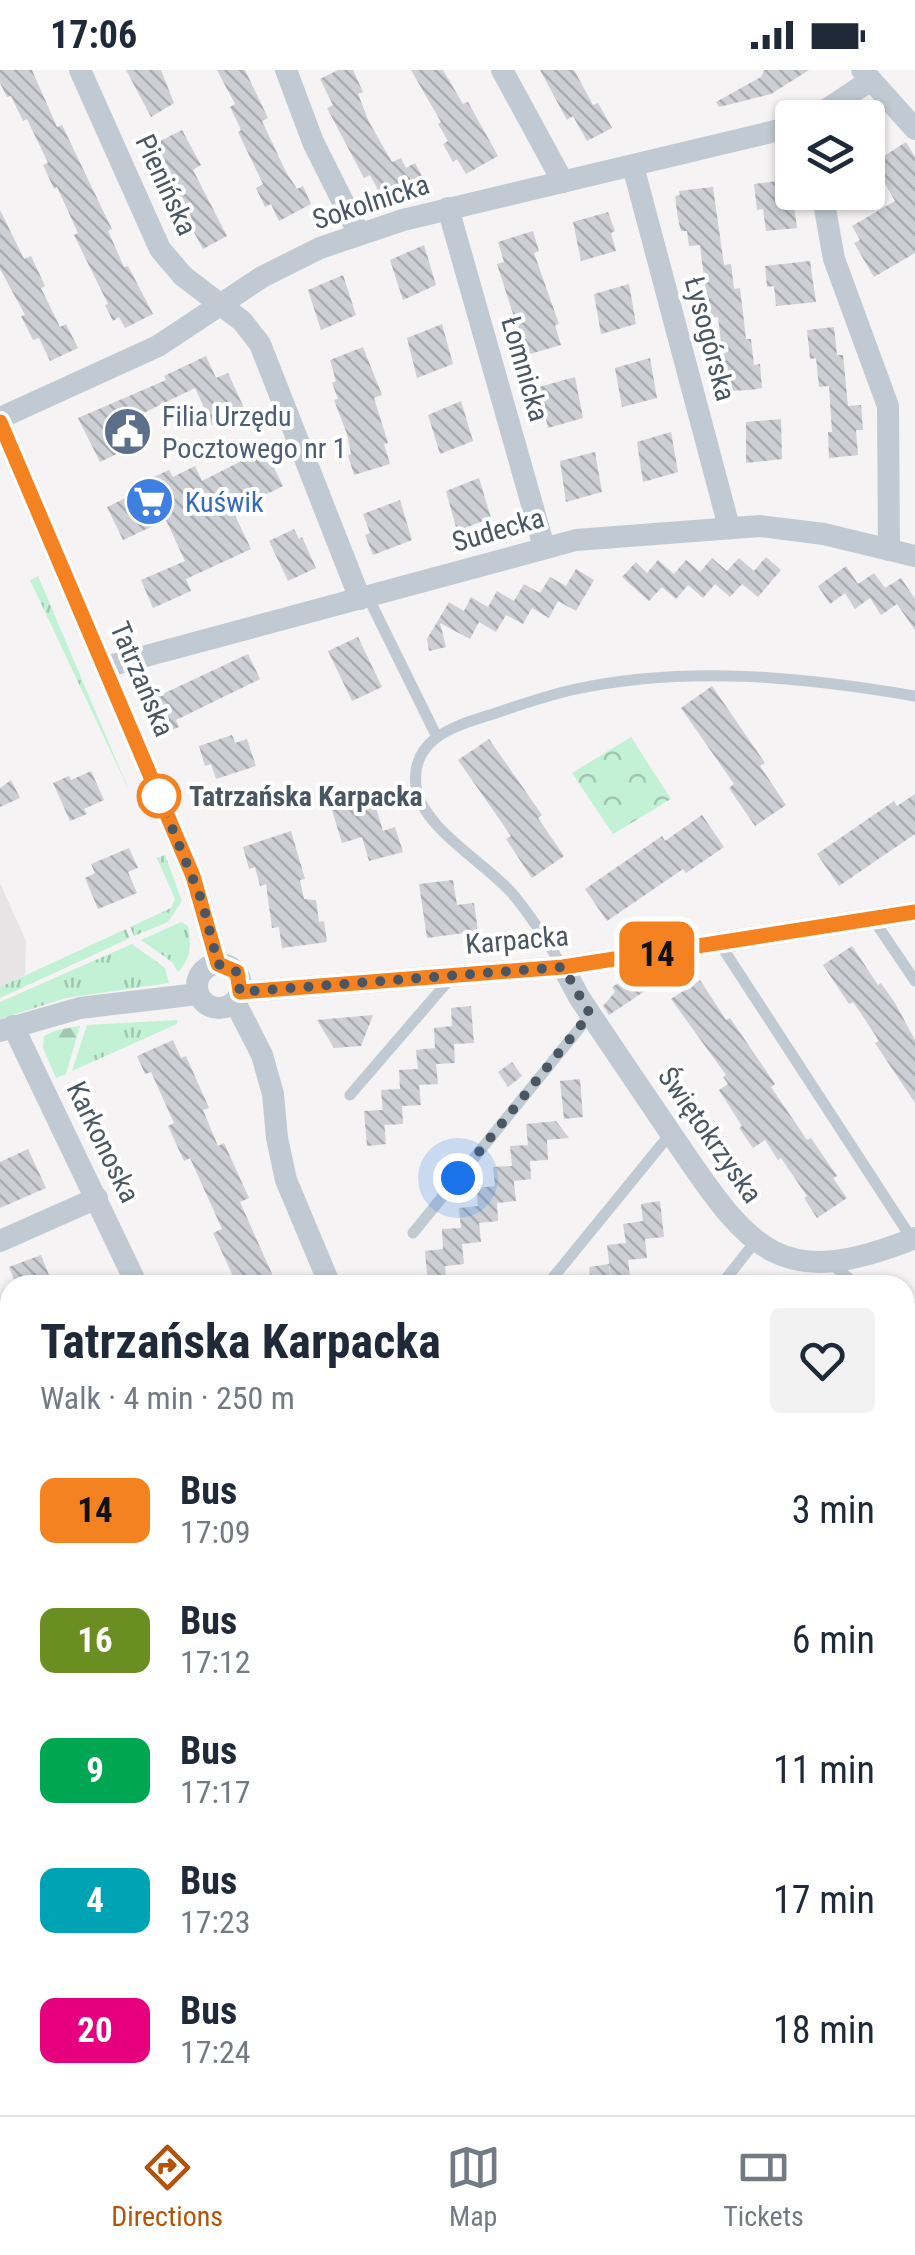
<!DOCTYPE html>
<html lang="en">
<head>
<meta charset="utf-8">
<style>
  body { margin:0; font-family:"Roboto Condensed",sans-serif; background:#f2f2f3; color:#1f2937; height:100vh; display:flex; flex-direction:column; font-size:38px; white-space:nowrap }
  * { box-sizing:border-box; margin:0 }
  p { font-size:32px; color:#747a83 }
  .icon { flex:none; width:55px; height:55px; fill:none; stroke:currentColor; stroke-width:2; stroke-linecap:round; stroke-linejoin:round }
  .map { position:relative; flex:1; overflow:hidden }
  .sheet { position:absolute; left:0px; top:1205px; width:915px; height:840px; display:flex; flex-direction:column; background:#fff; border-radius:30px 30px 0 0; box-shadow:0 2px 8px #0004 }
  .sheet>* { flex:none }
  .badge { padding:0 20px; border-radius:15px; font-size:35px; line-height:65px }
  .fabs { position:absolute; left:775px; top:30px; display:grid; gap:20px }
  .fabs a { display:grid; place-items:center; width:110px; height:110px; border-radius:10px; background:#fff; box-shadow:0 2px 8px #0004; font-size:50px }
  .you { position:absolute; width:50px; height:50px; margin:-25px; border:8px solid #fff; border-radius:50%; background:#1a73e8; box-shadow:0 0 0 15px #1a73e833 }
  .map>.badge { position:absolute; translate:-50% -50%; box-shadow:0 0 0 5px #fff }
  .round { display:grid; place-items:center; flex:none; width:105px; height:105px; border-radius:10px; background:#f2f2f3 }
  .head { display:flex; align-items:center; justify-content:space-between; height:170px; padding:0 40px }
  h1 { font-size:48px; font-weight:700; line-height:75px }
  ul { padding:0; list-style:none }
  li { display:flex; align-items:center; gap:30px; height:130px; padding:0 40px }
  li div { flex:1 }
  li b { display:block; font-size:38px }
  li em { font-style:normal }
  li .badge { min-width:110px; font-weight:700; text-align:center }
  .status { display:flex; justify-content:space-between; align-items:center; height:70px; padding:0 50px; background:#fff; direction:ltr }
  .status svg { height:28px; fill:currentColor }
  .menu { display:flex; justify-content:space-around; align-items:center; height:140px; border-top:2px solid #e0e1e3; background:#fff; font-size:28px; color:#747a83 }
  .menu a { display:grid; justify-items:center; gap:5px }
  .menu .on { color:#b45309 }
  .map>svg:first-child { display:block }
  .education { fill:#e6e4e5 }
  .grass { fill:url(#grass-tufts) }
  .forest { fill:url(#forest-firs) }
  .park { fill:url(#park-crowns) }
  .building { fill:url(#building-back-hatch) }
  .lines { fill:none; stroke-linecap:round; stroke-linejoin:round }
  .lane { stroke:#c1cad2; stroke-width:11 }
  .street { stroke:#c1cad2; stroke-width:22 }
  .line-casing { stroke:#fff; stroke-width:22 }
  .line { stroke:#f58220; stroke-width:15 }
  .walk { stroke:#4a5661; stroke-width:10; stroke-dasharray:0 18 }
  .stop-dot { fill:#fff; stroke:#f58220; stroke-width:5 }
  .labels { text-anchor:middle; dominant-baseline:central; stroke-width:8; stroke-linejoin:round; paint-order:stroke }
  .street-label { font-size:28px; fill:#4a5661; stroke:#fff }
  .service-label { font-size:28px; fill:#4e5e75; stroke:#fff; text-anchor:start }
  .shop-label { font-size:28px; fill:#366cbe; stroke:#fff; text-anchor:start }
  .stop-label { font-size:28px; font-weight:bold; fill:#4a5661; stroke:#fff; text-anchor:start }
</style>
</head>
<body>
<div class="status"><b>17:06</b><svg viewBox="0 0 49 12"><path d="M0 12V9h3v3zM5 12V6h3v6zM10 12V3h3v9zM15 12V0h3v12zM26 1h20v11H26zM47 4h2v5h-2z"/></svg></div>
<div class="map">
<svg width="915" height="2045" viewBox="0 0 915 2045">
  <defs>
    <pattern id="grass-tufts" width="24" height="20" patternUnits="userSpaceOnUse" patternTransform="scale(2.5)"><rect width="24" height="20" fill="#c3f1d5"/><path d="M3 7l-1-3M5 7V3M7 7l1-3M15 17l-1-3M17 17v-4M19 17l1-3" fill="none" stroke="#a0c6b0"/></pattern>
    <pattern id="forest-firs" width="22" height="20" patternUnits="userSpaceOnUse" patternTransform="scale(2.5)"><rect width="22" height="20" fill="#c3f1d5"/><path d="M5 1l3.5 6h-7zM16 11l3.5 6h-7z" fill="#a0c6b0"/></pattern>
    <pattern id="park-crowns" width="20" height="18" patternUnits="userSpaceOnUse" patternTransform="scale(2.5)"><rect width="20" height="18" fill="#c3f1d5"/><path d="M2 6a3 3 0 1 1 6 0M12 15a3 3 0 1 1 6 0" fill="none" stroke="#a0c6b0"/></pattern>
    <pattern id="building-back-hatch" width="6" height="6" patternUnits="userSpaceOnUse" patternTransform="scale(2.5)"><rect width="6" height="6" fill="#cdcfd5"/><path d="M-1 5l2 2M0 0l6 6M5-1l2 2" fill="none" stroke="#a8abb0"/></pattern>
  </defs>
  <rect width="100%" height="100%" fill="#f5f3f3"/>
  <polygon class="education" points="0,813 26,871 25,905 0,917"/>
  <g class="grass">
    <polygon points="38,506 128,718 30,510"/>
    <polygon points="165,785 182,831 168,852 134,866 130,857 171,838 175,829 157,788"/>
    <path d="M181 852 188 856C191 876 192 887 178 902L172 892 141 870Z"/>
    <polygon points="126,859 130,868 0,928 0,917"/>
    <polygon points="132,874 165,898 169,913 66,928 0,949 0,932"/>
    <polygon points="177,950 177,954 72,1001 87,955"/>
  </g>
  <polygon class="forest" points="80,956 66,1004 56,1008 43,978 44,966 57,960"/>
  <polygon class="park" points="631,667 671,729 613,764 572,703"/>
  <g class="building">
    <polygon points="0,0 32,0 57,57 62,55 107,149 112,159 108,161 124,197 128,196 153,244 125,258 119,247 113,251 105,235 108,234 74,165 78,163 57,117 54,119 43,95 48,93 27,49 23,51 11,26 7,27 0,13"/>
    <polygon points="126,0 161,0 174,33 151,47"/>
    <polygon points="217,0 245,0 268,48 262,51 286,102 297,119 303,116 311,134 279,151 271,134 265,137 256,118 263,114 238,62 241,60 230,37 235,34"/>
    <polygon points="338,0 353,0 363,22 358,24 369,52 392,92 401,88 406,98 415,93 424,110 396,125 393,119 381,125 370,105 364,108 327,38 333,35 320,9"/>
    <polygon points="411,0 443,0 463,34 468,32 498,86 466,104 457,89 453,92 443,74 448,71 438,54 441,52"/>
    <polygon points="540,0 574,0 593,35 598,33 612,58 587,71 573,46 567,50"/>
    <polygon points="764,0 809,0 771,24 719,37 716,32 761,7"/>
    <polygon points="182,60 201,95 193,100 227,166 203,179 190,155 185,158 172,133 179,129 156,87 161,83 156,73"/>
    <polygon points="906,72 915,87 915,183 874,207 854,173 860,170 852,156 895,131 873,93"/>
    <polygon points="785,110 788,137 794,136 797,158 766,161 763,139 757,140 754,114"/>
    <polygon points="713,117 724,195 731,194 734,219 740,218 746,269 751,269 754,295 760,294 762,318 750,320 727,321 718,247 709,248 700,175 689,176 687,161 681,161 678,149 675,126 680,125 679,121"/>
    <polygon points="0,140 24,189 31,186 45,216 41,218 60,257 66,254 78,278 50,291 39,268 33,270 21,246 25,245 0,199"/>
    <polygon points="608,142 615,161 611,163 616,181 581,191 573,152"/>
    <polygon points="533,161 539,181 534,183 559,254 555,255 561,275 526,285 497,194 504,192 498,172"/>
    <polygon points="424,175 436,215 403,230 390,190"/>
    <polygon points="810,191 816,232 776,236 774,216 767,217 765,196"/>
    <polygon points="343,205 356,245 321,260 308,220"/>
    <polygon points="629,214 636,254 601,264 594,224"/>
    <polygon points="442,254 453,294 417,308 407,268"/>
    <polygon points="834,257 837,285 843,285 848,336 861,335 863,360 856,360 858,385 829,388 828,362 832,362 829,316 819,317 816,288 810,289 807,260"/>
    <polygon points="363,277 382,325 374,328 388,373 384,374 390,394 354,405 348,385 351,384 347,364 334,330 338,329 332,313 336,311 330,290"/>
    <polygon points="206,286 216,308 228,303 245,340 212,355 195,318 133,348 144,371 100,392 78,348 166,310 164,306"/>
    <polygon points="650,288 657,328 622,337 615,298"/>
    <polygon points="575,307 583,348 548,358 539,317"/>
    <polygon points="461,331 473,371 440,384 428,345"/>
    <polygon points="781,349 782,389 746,393 746,352"/>
    <polygon points="671,362 678,402 643,412 637,372"/>
    <polygon points="265,379 283,416 233,441 251,479 186,509 191,521 153,538 141,510 185,491 166,450 123,470 107,437 157,413 154,407 169,400 173,407 195,396 202,411"/>
    <polygon points="595,382 602,422 566,432 560,391"/>
    <polygon points="479,408 491,448 457,461 446,421"/>
    <polygon points="400,430 412,470 373,485 365,465 370,463 363,444"/>
    <polygon points="294,459 299,469 302,467 316,498 288,511 269,471"/>
    <polygon points="766,487 781,500 758,527 742,514 730,527 715,514 703,528 688,515 676,529 662,517 649,531 622,507 636,492 647,503 658,490 674,504 686,490 700,502 712,488 727,501 739,488 754,501"/>
    <polygon points="846,496 858,514 874,503 885,518 901,508 915,529 915,560 897,534 881,545 870,528 855,539 845,523 830,534 818,516"/>
    <polygon points="576,499 594,510 576,541 558,531 549,548 532,538 523,554 506,545 496,562 479,552 470,569 440,553 446,577 429,581 427,569 449,532 464,541 471,527 488,537 497,521 514,531 524,514 540,523 550,507 566,516"/>
    <polygon points="358,567 382,617 352,631 328,581"/>
    <polygon points="248,584 260,609 176,650 179,657 162,664 152,645 160,641 154,628"/>
    <polygon points="712,616 765,693 760,696 786,735 755,756 729,718 734,714 681,638"/>
    <polygon points="232,665 235,673 247,669 256,696 216,709 211,694 205,696 199,676"/>
    <polygon points="489,669 542,745 538,748 564,786 532,808 506,769 511,766 458,690"/>
    <polygon points="91,701 104,730 84,739 87,744 70,751 53,713 69,706 71,710"/>
    <polygon points="11,710 20,728 0,737 0,718"/>
    <polygon points="362,720 367,736 375,734 383,761 395,757 403,782 369,791 362,767 342,773 329,730"/>
    <polygon points="915,724 915,764 839,816 817,784 894,731 897,736"/>
    <polygon points="702,745 724,777 686,803 683,799 607,851 585,819 662,766 665,771"/>
    <polygon points="291,761 305,809 300,810 304,829 316,830 319,852 324,851 327,872 282,878 279,857 272,858 266,814 260,816 255,797 249,799 243,777"/>
    <polygon points="129,778 138,798 128,802 137,823 98,839 85,808 95,803 91,794"/>
    <polygon points="453,810 457,835 474,833 478,861 427,868 419,814"/>
    <polygon points="852,876 878,915 881,913 895,933 915,970 915,1033 875,973 879,971 866,951 853,932 849,934 823,895"/>
    <polygon points="668,902 669,905 609,945 603,936 615,922 612,917 625,909 628,913"/>
    <polygon points="700,910 726,950 730,948 743,967 775,1014 771,1017 807,1070 811,1068 837,1106 833,1108 847,1128 817,1148 804,1128 807,1126 781,1088 778,1090 765,1070 753,1078 739,1058 742,1056 719,1020 728,1014 723,1007 726,1005 671,929"/>
    <polygon points="471,936 474,973 454,974 455,993 436,994 438,1014 419,1015 421,1035 402,1036 403,1054 384,1055 381,1020 400,1019 399,1000 418,999 416,980 435,978 434,958 452,956 451,938"/>
    <polygon points="373,945 361,976 334,978 317,950"/>
    <polygon points="173,970 181,988 186,986 209,1038 203,1040 218,1076 224,1073 249,1128 240,1132 277,1215 237,1215 213,1163 222,1159 190,1088 184,1091 168,1056 174,1053 151,1002 145,1004 137,986"/>
    <polygon points="512,992 522,1006 508,1017 498,1002"/>
    <polygon points="580,1009 583,1047 564,1049 560,1011"/>
    <polygon points="383,1040 386,1074 367,1076 364,1041"/>
    <polygon points="556,1051 569,1068 547,1070 548,1090 530,1091 531,1109 514,1111 513,1104 516,1131 497,1133 498,1151 479,1153 481,1172 462,1174 464,1194 445,1196 447,1215 428,1215 425,1181 443,1179 442,1159 461,1158 459,1138 478,1136 476,1118 495,1116 493,1097 512,1096 510,1076 528,1075 526,1054"/>
    <polygon points="28,1079 46,1118 0,1138 0,1092"/>
    <polygon points="660,1131 664,1167 645,1169 647,1188 628,1190 630,1207 611,1209 607,1175 626,1173 623,1154 643,1151 641,1134"/>
    <polygon points="41,1185 53,1215 16,1215 9,1197"/>
    <polygon points="609,1194 611,1215 591,1215 589,1197"/>
  </g>
  <g class="lines">
    <g class="lane">
      <polyline points="368,527 436,665"/>
      <polyline points="873,849 915,911"/>
      <polyline points="720,874 912,1169"/>
      <path d="M562 896C547 871 530 844 511 822 484 792 421 757 416 716 410 666 459 655 496 643 522 634 549 625 576 619 687 595 804 607 915 626"/>
      <polyline points="350,1025 450,909"/>
      <polyline points="413,1163 591,944"/>
      <polyline points="830,1193 857,1215"/>
      <polyline points="547,1215 671,1063"/>
      <polyline points="721,1215 755,1172"/>
      <polyline points="905,1255 915,1263"/>
    </g>
    <g class="street">
      <polyline points="80,0 160,179 183,206 242,251 260,274 360,529"/>
      <polyline points="286,0 313,72 359,164"/>
      <polyline points="502,0 563,112"/>
      <polyline points="862,0 915,59"/>
      <polyline points="814,48 871,10"/>
      <polyline points="633,96 729,457"/>
      <polyline points="822,122 834,189 888,336 889,480"/>
      <polyline points="448,138 544,477"/>
      <polyline points="0,348 158,276 262,207 320,178 403,150 792,57"/>
      <polyline points="0,352 193,806 218,894"/>
      <polyline points="105,597 576,470 760,456 824,464 915,486"/>
      <circle cx="219" cy="916" r="22"/>
      <path d="M563 897 579 927C612 977 645 1025 678 1074 751 1182 782 1222 915 1168"/>
      <polyline points="240,922 563,897 915,842"/>
      <polyline points="235,932 262,985 273,1024 277,1068 286,1110 330,1215"/>
      <polyline points="13,956 137,1215"/>
      <polyline points="0,961 80,938 198,924"/>
      <polyline points="0,1171 97,1128"/>
      <polyline points="0,1496 10,1519"/>
      <polyline points="0,1622 10,1618"/>
    </g>
  </g>
  <g class="lines">
    <defs>
      <polyline id="line" points="0,352 193,806 218,894 237,902 240,922 563,897 915,842"/>
    </defs>
    <use href="#line" class="line-casing"/>
    <use href="#line" class="line"/>
    <polyline class="walk" points="159,726 202,831 218,894 237,902 240,922 563,897 590,944 458,1108"/>
  </g>
  <defs>
    <symbol id="civic-disc" viewBox="-11 -11 22 22"><circle r="9.5" fill="#5c6f8a" stroke="#fff"/><path d="M-.6-6.5H3V-4.5H.6V-3L4-1V1h2V6H-6V1h2V-1L-.6-3ZM-1.2 2.5V6h2.4V2.5Z" fill="#fff"/></symbol>
    <symbol id="supermarket-disc" viewBox="-11 -11 22 22"><circle r="9.5" fill="#3f7fe0" stroke="#fff"/><path d="M-6-5.5h2.5l.6 2H6L4.5 2H-2.5L-4.4-4H-6ZM-1.5 3.2a1.3 1.3 0 1 0 .1 0ZM3 3.2a1.3 1.3 0 1 0 .1 0Z" fill="#fff"/></symbol>
  </defs>
  <g fill-rule="evenodd">
    <use href="#civic-disc" x="100" y="334" width="55" height="55"/>
    <use href="#supermarket-disc" x="122" y="404" width="55" height="55"/>
  </g>
  <circle class="stop-dot" cx="159" cy="726" r="20"/>
  <g class="labels">
    <g class="street-label">
      <text transform="translate(166 115) rotate(65)">Pienińska</text>
      <text transform="translate(371 132) rotate(-18)">Sokolnicka</text>
      <text transform="translate(710 269) rotate(75)">Łysogórska</text>
      <text transform="translate(525 299) rotate(74)">Łomnicka</text>
      <text transform="translate(498 460) rotate(-16)">Sudecka</text>
      <text transform="translate(142 609) rotate(67)">Tatrzańska</text>
      <text transform="translate(517 870) rotate(-5)">Karpacka</text>
      <text transform="translate(710 1065) rotate(55)">Świętokrzyska</text>
      <text transform="translate(103 1072) rotate(64)">Karkonoska</text>
    </g>
    <g class="service-label">
      <text x="162" y="346">Filia Urzędu<tspan x="162" dy="32">Pocztowego nr 1</tspan></text>
    </g>
    <g class="shop-label">
      <text x="185" y="432">Kuświk</text>
    </g>
    <g class="stop-label">
      <text x="189" y="726">Tatrzańska Karpacka</text>
    </g>
  </g>
</svg>
<div class="fabs">
<a><svg class="icon" aria-label="layers" viewBox="0 0 24 24"><path d="M12 4l9 5-9 5-9-5zM3 14l9 5 9-5"/></svg></a>
</div>
<div class="you" style="left:458px;top:1108px"></div>
<b class="badge" style="left:657px;top:884px;background:#f58220;color:#111">14</b>
<section class="sheet">
<div class="head"><div><h1>Tatrzańska Karpacka</h1><p>Walk · 4 min · 250 m</p></div><a class="round"><svg class="icon" aria-label="heart" viewBox="0 0 24 24"><path d="M12 20l-8-8c-3-5 5-10 8-4 3-6 11-1 8 4z"/></svg></a></div>
<ul>
<li><span class="badge" style="background:#f58220;color:#111">14</span><div><b>Bus</b><p>17:09</p></div><em>3 min</em></li>
<li><span class="badge" style="background:#6b8e23;color:#fff">16</span><div><b>Bus</b><p>17:12</p></div><em>6 min</em></li>
<li><span class="badge" style="background:#00a651;color:#fff">9</span><div><b>Bus</b><p>17:17</p></div><em>11 min</em></li>
<li><span class="badge" style="background:#00a3b4;color:#fff">4</span><div><b>Bus</b><p>17:23</p></div><em>17 min</em></li>
<li><span class="badge" style="background:#e6007e;color:#fff">20</span><div><b>Bus</b><p>17:24</p></div><em>18 min</em></li>
</ul>
</section>
</div>
<nav class="menu">
<a class="on"><svg class="icon" aria-label="directions" viewBox="0 0 24 24"><path d="M12 3l9 9-9 9-9-9zM9 14v-3h6M13 9l2 2-2 2"/></svg>Directions</a>
<a><svg class="icon" aria-label="map" viewBox="0 0 24 24"><path d="M3 6l6-2 6 2 6-2v14l-6 2-6-2-6 2zM9 4v14M15 6v14"/></svg>Map</a>
<a><svg class="icon" aria-label="tickets" viewBox="0 0 24 24"><path d="M3 7h18v10H3zM15 7v10"/></svg>Tickets</a>
</nav>
</body>
</html>
